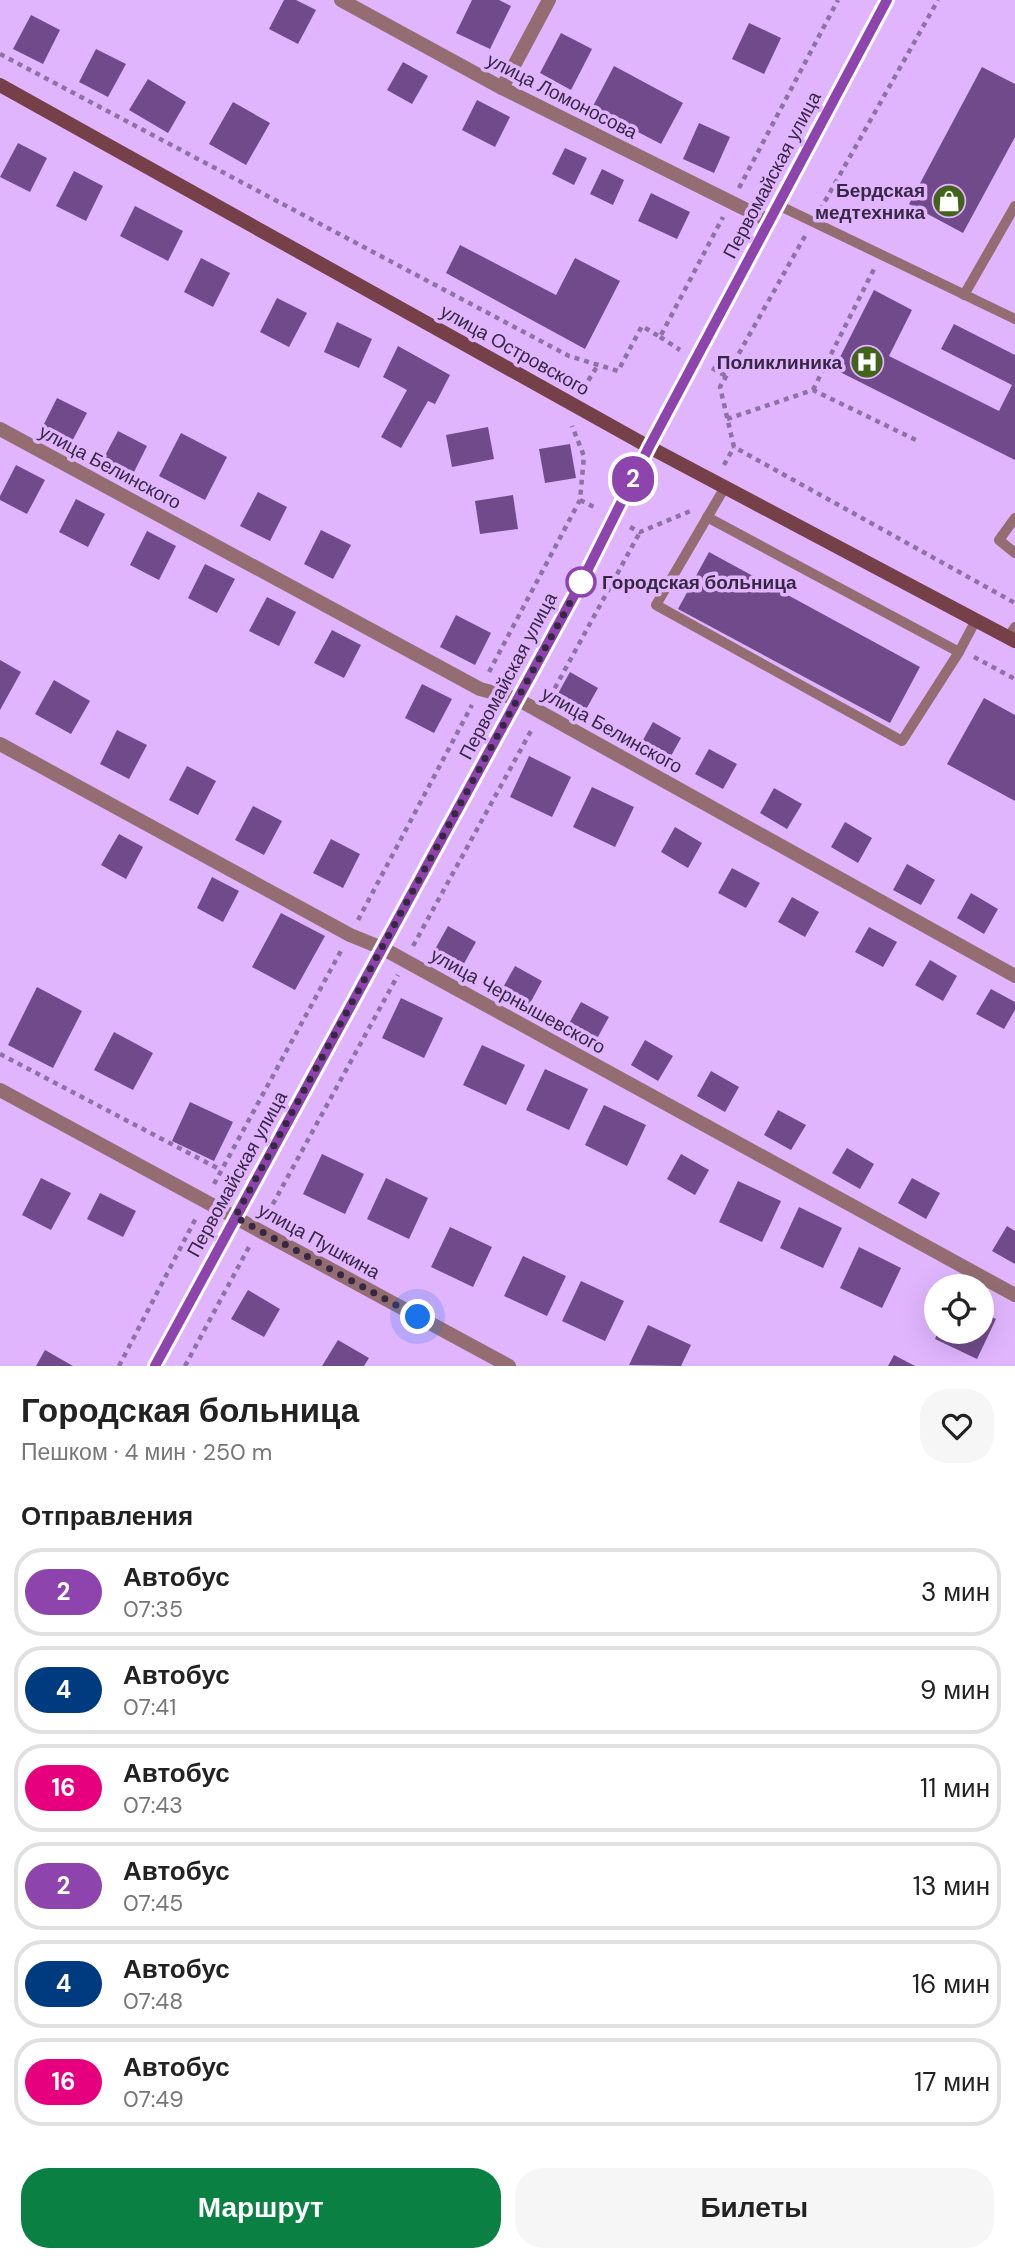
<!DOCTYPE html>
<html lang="ru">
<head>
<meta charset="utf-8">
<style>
  body { margin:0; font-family:"DM Sans",sans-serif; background:#f6f6f6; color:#222; height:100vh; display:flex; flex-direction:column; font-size:26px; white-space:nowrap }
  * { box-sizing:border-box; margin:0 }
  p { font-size:23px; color:#767676 }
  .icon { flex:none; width:38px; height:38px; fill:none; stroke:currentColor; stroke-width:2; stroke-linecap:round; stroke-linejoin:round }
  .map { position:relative; height:1366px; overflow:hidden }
  .details { display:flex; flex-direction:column; background:#fff; flex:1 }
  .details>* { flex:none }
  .badge { padding:0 14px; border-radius:23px; font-size:24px; line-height:46px }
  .controls { position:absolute; left:924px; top:1274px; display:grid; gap:14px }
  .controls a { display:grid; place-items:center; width:70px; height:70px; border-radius:50%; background:#fff; box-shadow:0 7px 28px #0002; font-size:35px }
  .you { position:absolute; width:35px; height:35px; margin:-18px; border:5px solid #fff; border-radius:50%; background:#1a73e8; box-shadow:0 0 0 10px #1a73e833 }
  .map>.badge { position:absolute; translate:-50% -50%; box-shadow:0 0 0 4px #fff }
  h2 { padding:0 21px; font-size:26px; line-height:63px }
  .round { display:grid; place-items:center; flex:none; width:74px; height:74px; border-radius:28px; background:#f6f6f6 }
  .headline { display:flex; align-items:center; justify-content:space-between; height:119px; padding:0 21px }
  h1 { font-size:33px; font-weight:700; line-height:52px }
  .button { display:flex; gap:14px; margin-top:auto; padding:14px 21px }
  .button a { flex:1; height:80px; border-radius:28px; background:#0b8043; color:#fff; font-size:28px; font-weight:700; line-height:80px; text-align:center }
  .button a+a { background:#f6f6f6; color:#222 }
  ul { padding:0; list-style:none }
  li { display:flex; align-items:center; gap:21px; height:88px; margin:0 14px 10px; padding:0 7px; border:4px solid #e0e0e0; border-radius:28px }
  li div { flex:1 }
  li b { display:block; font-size:26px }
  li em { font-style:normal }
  li .badge { min-width:77px; font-weight:700; text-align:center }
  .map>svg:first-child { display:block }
  .building { fill:#714a8b }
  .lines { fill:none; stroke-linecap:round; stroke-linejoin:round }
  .path { stroke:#9071a5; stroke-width:4.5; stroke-dasharray:5 5; stroke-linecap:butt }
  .lane { stroke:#936d71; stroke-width:10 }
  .street { stroke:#936d71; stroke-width:14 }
  .secondary { stroke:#754048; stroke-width:14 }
  .line-casing { stroke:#fff; stroke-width:16 }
  .line { stroke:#8e44ad; stroke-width:10 }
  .walk { stroke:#382744; stroke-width:7; stroke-dasharray:0 12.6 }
  .stop-dot { fill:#fff; stroke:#8e44ad; stroke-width:3.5 }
  .labels { text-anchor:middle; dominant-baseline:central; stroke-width:7; stroke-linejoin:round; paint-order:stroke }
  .street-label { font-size:19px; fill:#382744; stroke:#e0b5fe }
  .poi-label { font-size:19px; font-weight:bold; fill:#382744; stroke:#e0b5fe; text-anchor:end }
  .stop-label { font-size:19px; font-weight:bold; fill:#382744; stroke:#e0b5fe; text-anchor:start }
</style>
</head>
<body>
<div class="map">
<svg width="1015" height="1366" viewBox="0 0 1015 1366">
  <rect width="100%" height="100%" fill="#e0b5fe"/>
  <g class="building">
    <polygon points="284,0 296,0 316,10 298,44 269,29"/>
    <polygon points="472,0 499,0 511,6 490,49 456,33"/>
    <polygon points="31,15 60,30 43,64 13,49"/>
    <polygon points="749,23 781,38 764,74 732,59"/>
    <polygon points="561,33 592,49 571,90 540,73"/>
    <polygon points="96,49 126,64 108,97 79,82"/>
    <polygon points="403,62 428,76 412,104 387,90"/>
    <polygon points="614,66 683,103 661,144 592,108"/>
    <polygon points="982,67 1015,84 1015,137 963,233 909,204"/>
    <polygon points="148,79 186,102 168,133 129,110"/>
    <polygon points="477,100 510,117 495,147 462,130"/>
    <polygon points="233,102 270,123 246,165 209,144"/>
    <polygon points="699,123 730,137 714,173 683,159"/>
    <polygon points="18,143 47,158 30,192 0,177"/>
    <polygon points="565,148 587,158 574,185 552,174"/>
    <polygon points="602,169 624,180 613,205 590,194"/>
    <polygon points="74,171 103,186 86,221 56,206"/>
    <polygon points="651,193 690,212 677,239 638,221"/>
    <polygon points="135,206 183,231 168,261 120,236"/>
    <polygon points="460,245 556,295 575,258 620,281 585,349 446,273"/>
    <polygon points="201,258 230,273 213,307 184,292"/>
    <polygon points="874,290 912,310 889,356 999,411 1012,385 941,349 954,324 1015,355 1015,460 834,369"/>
    <polygon points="277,298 307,313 289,347 260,332"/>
    <polygon points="337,322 372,339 359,368 324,352"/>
    <polygon points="398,346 450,375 435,404 428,401 401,448 381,437 407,390 383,377"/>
    <polygon points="57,398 87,413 69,447 40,432"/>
    <polygon points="488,427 494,459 452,467 446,435"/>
    <polygon points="118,431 147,446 130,480 100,465"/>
    <polygon points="181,433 227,457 205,500 159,476"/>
    <polygon points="570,444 576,478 545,483 539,449"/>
    <polygon points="16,465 45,480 27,514 0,500 0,496"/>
    <polygon points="258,492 287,507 270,541 240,526"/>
    <polygon points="513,495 518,529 480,534 475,501"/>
    <polygon points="76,499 105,514 88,547 59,532"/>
    <polygon points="321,530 351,545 333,579 304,564"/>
    <polygon points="147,531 176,546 159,580 130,565"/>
    <polygon points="709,552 920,667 890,723 678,609"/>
    <polygon points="205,564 235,579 217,613 188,598"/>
    <polygon points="267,597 296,612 279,646 249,631"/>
    <polygon points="456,615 491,633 475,665 440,647"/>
    <polygon points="332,630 361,645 344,678 314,663"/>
    <polygon points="0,660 21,672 0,710"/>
    <polygon points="570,672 598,688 584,713 556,697"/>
    <polygon points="54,680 90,701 71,734 35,714"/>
    <polygon points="422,684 452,699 434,733 405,718"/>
    <polygon points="984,698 1015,715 1015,801 947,764"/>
    <polygon points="653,722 681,738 667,763 639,747"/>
    <polygon points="117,730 147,745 129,779 100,764"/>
    <polygon points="709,749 737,764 723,789 695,774"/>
    <polygon points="529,756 571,777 552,817 510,797"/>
    <polygon points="187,766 216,781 198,815 169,800"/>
    <polygon points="592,787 634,807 615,847 573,827"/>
    <polygon points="774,788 802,804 787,829 760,813"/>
    <polygon points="253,806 282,821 264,855 235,840"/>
    <polygon points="845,822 872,838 858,863 831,847"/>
    <polygon points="675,827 702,843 688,868 661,852"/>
    <polygon points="119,834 143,847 126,879 101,865"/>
    <polygon points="331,839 360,854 343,888 313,873"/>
    <polygon points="907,864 935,880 921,905 893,890"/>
    <polygon points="732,868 760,883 746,908 718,893"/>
    <polygon points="212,877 239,891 223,922 197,908"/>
    <polygon points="971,893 998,909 984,934 957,918"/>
    <polygon points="792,897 819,912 805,937 778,922"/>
    <polygon points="281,913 325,936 295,990 252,967"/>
    <polygon points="448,926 476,942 462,967 434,951"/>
    <polygon points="869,927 897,942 883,967 855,952"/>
    <polygon points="930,960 957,976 943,1001 915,985"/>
    <polygon points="515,966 542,981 528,1007 501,991"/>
    <polygon points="37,987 82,1011 53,1068 8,1045"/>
    <polygon points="991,989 1015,1002 1015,1010 1004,1029 976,1014"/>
    <polygon points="401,998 443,1018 424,1058 382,1038"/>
    <polygon points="581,1002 609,1017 595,1042 567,1027"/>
    <polygon points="114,1032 153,1053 133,1090 94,1070"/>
    <polygon points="645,1040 673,1056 658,1081 631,1065"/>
    <polygon points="482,1045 525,1065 506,1105 463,1085"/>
    <polygon points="545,1069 588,1089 569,1130 526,1110"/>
    <polygon points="711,1071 739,1087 725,1112 697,1096"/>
    <polygon points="190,1102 233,1122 214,1161 172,1141"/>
    <polygon points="604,1105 646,1125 627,1166 585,1145"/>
    <polygon points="778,1110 806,1125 791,1150 764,1135"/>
    <polygon points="847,1148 874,1164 860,1189 832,1173"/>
    <polygon points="322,1154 364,1174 345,1214 303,1194"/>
    <polygon points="681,1154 709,1170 695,1195 667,1179"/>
    <polygon points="41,1178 71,1193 51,1230 22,1215"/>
    <polygon points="386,1178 428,1198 409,1239 367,1219"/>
    <polygon points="912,1178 940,1193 926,1219 898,1203"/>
    <polygon points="738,1181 781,1201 762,1242 719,1222"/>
    <polygon points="100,1193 136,1211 123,1237 87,1219"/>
    <polygon points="799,1207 842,1228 823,1268 780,1248"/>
    <polygon points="1007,1226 1015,1231 1015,1264 992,1251"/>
    <polygon points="450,1227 492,1247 473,1287 431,1267"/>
    <polygon points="859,1247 901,1268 882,1308 840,1288"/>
    <polygon points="523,1256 566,1276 547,1316 504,1296"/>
    <polygon points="581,1281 624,1301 605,1341 562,1321"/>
    <polygon points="248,1290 280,1309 264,1337 231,1319"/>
    <polygon points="982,1312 996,1319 977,1359 935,1339 938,1332 982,1332"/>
    <polygon points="648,1325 691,1345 681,1366 629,1365"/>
    <polygon points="338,1340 369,1358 364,1366 322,1366"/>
    <polygon points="45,1350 73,1366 36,1366"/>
    <polygon points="894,1355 915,1366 888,1366"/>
  </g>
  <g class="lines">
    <g class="path">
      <polyline points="0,54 569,356 618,371 642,326 660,337 723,217"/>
      <polyline points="739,188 838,0"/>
      <polyline points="820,210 938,0"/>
      <polyline points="805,236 720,387 734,447 1015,603"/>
      <polyline points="660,337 680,350"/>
      <polyline points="712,368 726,376"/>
      <polyline points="583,389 598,365"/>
      <polyline points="813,390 874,269"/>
      <polyline points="727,419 813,390 918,441"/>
      <polyline points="724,465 734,447"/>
      <polyline points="580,500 598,509"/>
      <polyline points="630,527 640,532 693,510"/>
      <polyline points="974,657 1015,679"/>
      <polyline points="489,672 580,500 584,456 572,426"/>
      <polyline points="550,697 640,532"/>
      <polyline points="358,920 472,705"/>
      <polyline points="413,946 532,729"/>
      <polyline points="0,1054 221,1170"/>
      <polyline points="214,1184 342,949"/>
      <polyline points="268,1213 398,975"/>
      <polyline points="119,1366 197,1216"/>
      <polyline points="185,1366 250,1245"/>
    </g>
    <g class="lane">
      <polyline points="778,205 1015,319"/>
      <polyline points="964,295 1015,206"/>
      <polyline points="725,487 656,605 902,741 959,652 976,620"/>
      <polyline points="707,517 959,652"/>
      <polyline points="1015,518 999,540 1015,553"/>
      <polyline points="1008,637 1015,627"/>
    </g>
    <g class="street">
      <polyline points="341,0 502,88 769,221"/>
      <polyline points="502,88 549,0"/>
      <polyline points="0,429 480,689 517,699 1015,976"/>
      <polyline points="0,744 350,935 382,948 1015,1295"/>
      <polyline points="0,1090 509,1366"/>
    </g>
    <g class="secondary">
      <polyline points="0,85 649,447 1015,641"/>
      <polyline points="155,1366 584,577 649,447 887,0"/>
    </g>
  </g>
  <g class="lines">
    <defs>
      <polyline id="line" points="155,1366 584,577 649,447 887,0"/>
    </defs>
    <use href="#line" class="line-casing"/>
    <use href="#line" class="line"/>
    <polyline class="walk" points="418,1317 235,1217 584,577 581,582"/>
  </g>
  <defs>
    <symbol id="shop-disc" viewBox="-11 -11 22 22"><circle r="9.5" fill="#426319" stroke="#e0b5fe"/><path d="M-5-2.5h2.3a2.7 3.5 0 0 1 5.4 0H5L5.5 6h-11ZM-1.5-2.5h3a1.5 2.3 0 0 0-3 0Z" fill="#fff"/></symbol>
    <symbol id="hospital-disc" viewBox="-11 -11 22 22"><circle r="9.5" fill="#426319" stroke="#e0b5fe"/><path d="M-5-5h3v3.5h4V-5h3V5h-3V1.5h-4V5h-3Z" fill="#fff"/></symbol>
  </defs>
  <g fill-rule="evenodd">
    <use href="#shop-disc" x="930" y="182" width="38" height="38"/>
    <use href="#hospital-disc" x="848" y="343" width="38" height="38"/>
  </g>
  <circle class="stop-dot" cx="581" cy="582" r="14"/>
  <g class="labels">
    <g class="street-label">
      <text transform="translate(562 96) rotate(27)">улица Ломоносова</text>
      <text transform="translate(772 175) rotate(-62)">Первомайская улица</text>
      <text transform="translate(515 350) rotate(29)">улица Островского</text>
      <text transform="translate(110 467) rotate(28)">улица Белинского</text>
      <text transform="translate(508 676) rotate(-62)">Первомайская улица</text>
      <text transform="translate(612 730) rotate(29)">улица Белинского</text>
      <text transform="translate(518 1001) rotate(29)">улица Чернышевского</text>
      <text transform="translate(237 1174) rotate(-61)">Первомайская улица</text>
      <text transform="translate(319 1241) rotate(29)">улица Пушкина</text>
    </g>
    <g class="poi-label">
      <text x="925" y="190">Бердская<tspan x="925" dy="22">медтехника</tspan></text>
      <text x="842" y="362">Поликлиника</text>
    </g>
    <g class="stop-label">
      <text x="602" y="582">Городская больница</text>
    </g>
  </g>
</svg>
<div class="controls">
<a><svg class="icon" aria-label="locate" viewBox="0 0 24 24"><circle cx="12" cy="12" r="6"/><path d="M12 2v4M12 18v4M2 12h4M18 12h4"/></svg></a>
</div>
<div class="you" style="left:418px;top:1317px"></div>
<b class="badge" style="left:633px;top:479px;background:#8e44ad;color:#fff">2</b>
</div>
<section class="details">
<div class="headline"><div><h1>Городская больница</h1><p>Пешком · 4 мин · 250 m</p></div><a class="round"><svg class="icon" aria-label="heart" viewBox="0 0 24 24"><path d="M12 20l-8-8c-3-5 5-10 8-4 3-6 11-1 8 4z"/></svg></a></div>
<h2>Отправления</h2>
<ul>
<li><span class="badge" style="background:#8e44ad;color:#fff">2</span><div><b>Автобус</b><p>07:35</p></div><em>3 мин</em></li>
<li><span class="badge" style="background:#003b80;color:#fff">4</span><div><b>Автобус</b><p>07:41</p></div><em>9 мин</em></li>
<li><span class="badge" style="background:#e6007e;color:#fff">16</span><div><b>Автобус</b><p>07:43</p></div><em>11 мин</em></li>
<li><span class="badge" style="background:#8e44ad;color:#fff">2</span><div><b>Автобус</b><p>07:45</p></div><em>13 мин</em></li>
<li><span class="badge" style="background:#003b80;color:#fff">4</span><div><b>Автобус</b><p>07:48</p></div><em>16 мин</em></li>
<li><span class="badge" style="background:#e6007e;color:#fff">16</span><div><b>Автобус</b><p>07:49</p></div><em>17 мин</em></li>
</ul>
<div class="button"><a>Маршрут</a><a>Билеты</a></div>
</section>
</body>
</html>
